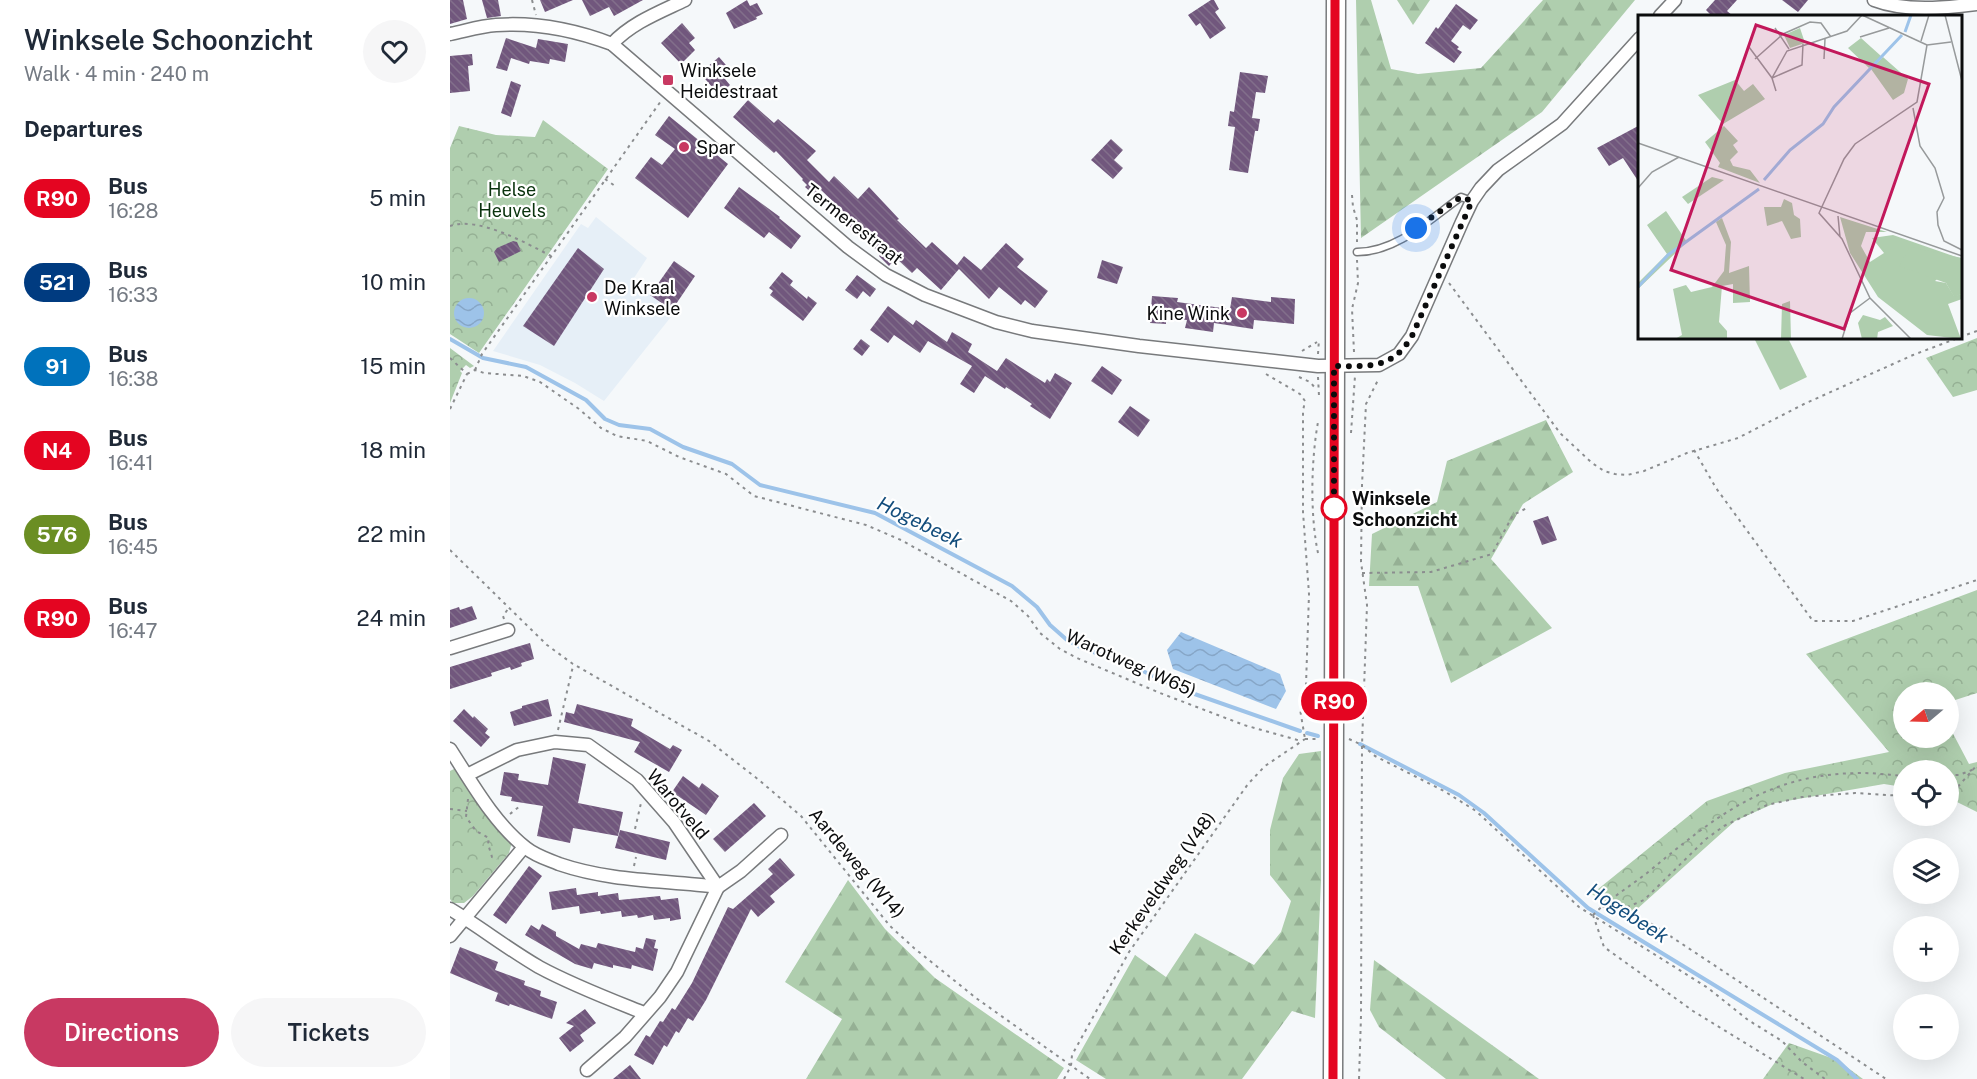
<!DOCTYPE html>
<html lang="en">
<head>
<meta charset="utf-8">
<style>
  body { margin:0; font-family:"Public Sans",sans-serif; background:#f6f6f7; color:#1f2937; height:100vh; display:flex; flex-direction:column; font-size:22px; white-space:nowrap }
  * { box-sizing:border-box; margin:0 }
  p { font-size:20px; color:#747a83 }
  .icon { flex:none; width:33px; height:33px; fill:none; stroke:currentColor; stroke-width:2; stroke-linecap:round; stroke-linejoin:round }
  .map { position:relative; flex:1; overflow:hidden }
  .sheet { display:flex; flex-direction:column; background:#fff; width:450px }
  .sheet>* { flex:none }
  .badge { padding:0 12px; border-radius:20px; font-size:21px; line-height:39px }
  .needle { width:39px; rotate:251deg }
  .controls { position:absolute; left:1443px; top:682px; display:grid; gap:12px }
  .controls a { display:grid; place-items:center; width:66px; height:66px; border-radius:50%; background:#fff; box-shadow:0 6px 24px #0002; font-size:30px }
  .you { position:absolute; width:30px; height:30px; margin:-15px; border:4px solid #fff; border-radius:50%; background:#1a73e8; box-shadow:0 0 0 9px #1a73e833 }
  .map>.badge { position:absolute; translate:-50% -50%; box-shadow:0 0 0 3px #fff }
  h2 { padding:0 24px; font-size:22px; line-height:54px }
  .round { display:grid; place-items:center; flex:none; width:63px; height:63px; border-radius:32px; background:#f6f6f7 }
  .headline { display:flex; align-items:center; justify-content:space-between; height:102px; padding:0 24px }
  h1 { font-size:28px; font-weight:600; line-height:45px }
  .action { display:flex; gap:12px; margin-top:auto; padding:12px 24px }
  .action a { flex:1; height:69px; border-radius:36px; background:#c83962; color:#fff; font-size:24px; font-weight:600; line-height:69px; text-align:center }
  .action a+a { background:#f6f6f7; color:#1f2937 }
  ul { padding:0; list-style:none }
  li { display:flex; align-items:center; gap:18px; height:84px; padding:0 24px }
  li div { flex:1 }
  li b { display:block; font-size:22px }
  li em { font-style:normal }
  li .badge { min-width:66px; font-weight:700; text-align:center }
  main { display:flex; flex:1; min-height:0 }
  .map>svg:first-child { display:block }
  .built { fill:#e6eff7 }
  .forest { fill:url(#forest-firs) }
  .park { fill:url(#park-crowns) }
  .garden { fill:#afceae }
  .water { fill:url(#water-waves) }
  .lines { fill:none; stroke-linecap:round; stroke-linejoin:round }
  .stream { stroke:#9dc3e9; stroke-width:4 }
  .building { fill:url(#building-back-hatch) }
  .lane-casing { stroke:#787a7c; stroke-width:9 }
  .street-casing { stroke:#787a7c; stroke-width:15 }
  .primary-casing { stroke:#787a7c; stroke-width:21 }
  .path { stroke:#8b8d8f; stroke-width:2; stroke-dasharray:3 4.5; stroke-linecap:butt }
  .lane { stroke:#fff; stroke-width:6 }
  .street { stroke:#fff; stroke-width:12 }
  .primary { stroke:#fff; stroke-width:18 }
  .line-casing { stroke:#fff; stroke-width:14 }
  .line { stroke:#e40521; stroke-width:9 }
  .walk { stroke:#0b0c0d; stroke-width:6; stroke-dasharray:0 10.8 }
  .poi-dot { fill:#c83962; stroke:#fff; stroke-width:2 }
  .stop-dot { fill:#fff; stroke:#e40521; stroke-width:3 }
  .labels { text-anchor:middle; dominant-baseline:central; stroke-width:4.5; stroke-linejoin:round; paint-order:stroke }
  .poi-label { font-size:18px; fill:#0b0c0d; stroke:#fff; text-anchor:start }
  .park-label { font-size:18px; fill:#0a330e; stroke:#fff }
  .street-label { font-size:18px; fill:#0b0c0d; stroke:#fff }
  .stop-label { font-size:18px; font-weight:bold; fill:#0b0c0d; stroke:#fff; text-anchor:start }
  .water-label { font-size:20px; font-style:italic; fill:#134d7c; stroke:#fff }
  .inset-river { fill:none; stroke:#9dc3e9; stroke-width:3 }
  .inset-road { fill:none; stroke:#979a9b; stroke-width:1.5 }
  .view { fill:#c2185b; fill-opacity:0.15; stroke:#c2185b; stroke-width:3 }
  .inset-edge { fill:none; stroke:#0b0c0d; stroke-width:3 }
</style>
</head>
<body>
<main>
<section class="sheet">
<div class="headline"><div><h1>Winksele Schoonzicht</h1><p>Walk · 4 min · 240 m</p></div><a class="round"><svg class="icon" aria-label="heart" viewBox="0 0 24 24"><path d="M12 20l-8-8c-3-5 5-10 8-4 3-6 11-1 8 4z"/></svg></a></div>
<h2>Departures</h2>
<ul>
<li><span class="badge" style="background:#e40521;color:#fff">R90</span><div><b>Bus</b><p>16:28</p></div><em>5 min</em></li>
<li><span class="badge" style="background:#003b80;color:#fff">521</span><div><b>Bus</b><p>16:33</p></div><em>10 min</em></li>
<li><span class="badge" style="background:#0072bc;color:#fff">91</span><div><b>Bus</b><p>16:38</p></div><em>15 min</em></li>
<li><span class="badge" style="background:#e40521;color:#fff">N4</span><div><b>Bus</b><p>16:41</p></div><em>18 min</em></li>
<li><span class="badge" style="background:#6b8e23;color:#fff">576</span><div><b>Bus</b><p>16:45</p></div><em>22 min</em></li>
<li><span class="badge" style="background:#e40521;color:#fff">R90</span><div><b>Bus</b><p>16:47</p></div><em>24 min</em></li>
</ul>
<div class="action"><a>Directions</a><a>Tickets</a></div>
</section>
<div class="map">
<svg width="1527" height="1079" viewBox="0 0 1527 1079">
  <defs>
    <pattern id="forest-firs" width="22" height="20" patternUnits="userSpaceOnUse" patternTransform="scale(1.5)"><rect width="22" height="20" fill="#afceae"/><path d="M5 1l3.5 6h-7zM16 11l3.5 6h-7z" fill="#95b094"/></pattern>
    <pattern id="park-crowns" width="20" height="18" patternUnits="userSpaceOnUse" patternTransform="scale(1.5)"><rect width="20" height="18" fill="#afceae"/><path d="M2 6a3 3 0 1 1 6 0M12 15a3 3 0 1 1 6 0" fill="none" stroke="#95b094"/></pattern>
    <pattern id="water-waves" width="16" height="10" patternUnits="userSpaceOnUse" patternTransform="scale(1.5)"><rect width="16" height="10" fill="#9dc3e9"/><path d="M0 5q4-4 8 0t8 0" fill="none" stroke="#86a6c7"/></pattern>
    <pattern id="building-back-hatch" width="6" height="6" patternUnits="userSpaceOnUse" patternTransform="scale(1.5)"><rect width="6" height="6" fill="#71577d"/><path d="M-1 5l2 2M0 0l6 6M5-1l2 2" fill="none" stroke="#826f8b"/></pattern>
  </defs>
  <rect width="100%" height="100%" fill="#f5f8fa"/>
  <polygon class="built" points="146,217 197,258 182,281 224,313 154,401 125,383 90,365 43,351 131,224 138,228"/>
  <g class="forest">
    <polygon points="906,0 921,0 941,69 968,74 1031,68 1093,0 1185,0 1092,112 911,238"/>
    <polygon points="947,0 980,0 963,25"/>
    <polygon points="1096,420 1123,472 1073,504 1041,559 1102,628 1001,683 968,586 919,586 922,534 987,502 997,461"/>
    <polygon points="871,751 871,881 865,1018 842,1011 792,1079 656,1079 626,1060 685,955 716,977 745,933 804,965 831,932 841,901 820,875 820,830 833,778 849,754"/>
    <polygon points="398,880 435,929 485,978 614,1068 607,1079 356,1079 392,1019 335,982"/>
    <polygon points="924,960 1089,1079 996,1079 929,1027 920,1010"/>
  </g>
  <g class="park">
    <polygon points="93,120 158,169 29,353 0,334 0,148 9,126 46,135 85,137"/>
    <polygon points="1527,338 1527,390 1503,397 1476,358"/>
    <polygon points="0,348 24,366 20,368 16,365 10,371 12,373 0,403"/>
    <polygon points="1527,590 1527,693 1499,702 1498,693 1454,693 1454,738 1498,738 1499,726 1519,764 1527,762 1527,812 1499,798 1498,771 1454,771 1453,787 1434,784 1325,803 1285,821 1176,919 1142,894 1257,801 1335,773 1439,752 1356,654"/>
    <polygon points="6,768 62,842 59,853 23,896 14,903 3,903 0,899 0,771"/>
    <polygon points="1339,1043 1387,1060 1413,1079 1313,1079"/>
  </g>
  <polygon class="garden" points="1304,338 1338,338 1357,377 1330,390"/>
  <g class="water">
    <circle cx="19" cy="313" r="15"/>
    <polygon points="731,632 830,674 836,691 826,709 723,669 717,650"/>
  </g>
  <g class="lines">
    <g class="stream">
      <polyline points="0,339 33,358 76,367 136,400 155,419 169,425 200,429 233,447 282,464 310,485 425,513 562,586 587,607 600,625 617,640 630,647 684,667 736,691 850,731"/>
      <polyline points="857,733 868,736"/>
      <polyline points="910,744 1009,795 1034,813 1138,908 1387,1060 1407,1079"/>
    </g>
  </g>
  <g class="building">
    <polygon points="0,0 13,0 17,19 0,24"/>
    <polygon points="32,0 48,0 51,16 37,18"/>
    <polygon points="90,0 123,0 95,12"/>
    <polygon points="132,0 193,0 164,16 159,7 140,16"/>
    <polygon points="297,0 300,6 307,3 313,14 306,17 307,19 284,29 276,13"/>
    <polygon points="761,0 764,0 769,9 765,12 776,28 760,39 750,23 746,26 738,15"/>
    <polygon points="1265,0 1287,0 1277,11 1283,16 1262,16 1256,10"/>
    <polygon points="1332,0 1358,0 1348,12"/>
    <polygon points="1006,4 1028,20 1020,30 1013,25 1001,41 1009,47 1007,49 1012,52 1004,63 975,43 986,27 988,29"/>
    <polygon points="232,23 245,38 239,43 245,50 231,64 211,43"/>
    <polygon points="56,38 86,48 88,39 118,44 115,62 100,59 99,64 80,61 79,64 61,58 57,71 46,68"/>
    <polygon points="22,54 23,65 18,66 20,91 0,93 0,56"/>
    <polygon points="269,57 282,72 275,79 280,85 269,95 250,73"/>
    <polygon points="790,72 818,76 815,93 806,92 802,118 810,119 808,131 805,131 798,173 779,170 785,127 778,126 780,111 784,112"/>
    <polygon points="61,81 71,85 61,117 51,113"/>
    <polygon points="298,100 324,123 328,119 366,151 357,160 379,182 384,176 408,199 419,187 449,219 447,220 476,248 482,242 507,265 514,256 531,270 556,243 574,259 567,267 598,291 585,308 575,300 571,305 549,287 539,299 509,269 491,290 467,268 462,273 446,258 439,266 429,256 431,254 390,218 395,213 371,190 365,196 355,187 357,185 352,180 353,179 326,151 324,153 283,117"/>
    <polygon points="219,116 278,164 238,218 185,178 201,157 212,165 225,149 205,135"/>
    <polygon points="1190,125 1190,184 1173,158 1159,166 1147,148"/>
    <polygon points="661,139 673,150 664,160 673,168 663,179 641,160"/>
    <polygon points="289,187 330,217 329,218 351,236 341,249 319,232 314,238 274,208"/>
    <polygon points="63,241 67,242 71,251 49,262 44,252 47,248"/>
    <polygon points="128,248 154,269 104,346 73,326"/>
    <polygon points="652,260 673,267 667,284 647,278"/>
    <polygon points="224,261 245,276 222,310 200,295"/>
    <polygon points="332,272 343,281 340,285 357,299 358,296 367,303 353,321 320,295 323,291 319,288"/>
    <polygon points="407,275 426,289 420,297 413,291 407,299 395,290"/>
    <polygon points="702,296 728,298 727,302 780,309 782,297 821,302 821,297 845,299 844,324 804,320 803,329 764,323 763,332 735,328 737,320 716,318 716,324 700,323"/>
    <polygon points="438,306 463,325 466,320 497,342 502,332 522,344 518,352 547,371 556,358 595,383 597,379 600,382 605,373 622,383 600,419 580,406 582,404 556,387 555,389 535,376 524,393 510,384 522,366 478,341 470,353 444,335 438,343 420,330"/>
    <polygon points="411,339 420,346 412,356 403,349"/>
    <polygon points="652,366 672,380 662,395 641,381"/>
    <polygon points="680,406 700,420 688,437 668,422"/>
    <polygon points="1098,516 1107,540 1092,545 1083,521"/>
    <polygon points="22,606 27,619 0,628 0,610 9,607 10,610"/>
    <polygon points="80,643 84,659 71,663 72,666 61,670 60,667 41,673 42,676 0,689 0,667"/>
    <polygon points="98,699 102,716 64,726 60,712 72,708 72,706"/>
    <polygon points="127,704 183,719 181,726 220,749 223,745 232,750 219,772 184,752 190,742 114,722 116,712 124,714"/>
    <polygon points="14,709 23,718 24,716 38,729 35,733 40,737 31,747 3,721"/>
    <polygon points="103,757 136,764 128,803 173,812 168,836 123,828 120,843 87,836 93,806 61,801 62,797 50,795 54,772 69,774 68,780 98,785"/>
    <polygon points="233,776 249,788 252,783 269,796 256,815 222,792"/>
    <polygon points="304,803 316,816 275,852 263,839"/>
    <polygon points="170,830 220,842 216,860 165,848"/>
    <polygon points="330,858 345,875 320,896 325,902 308,917 301,909 256,1000 243,1021 238,1018 229,1033 226,1031 217,1047 214,1045 203,1065 184,1055 196,1035 200,1037 210,1021 213,1022 222,1008 225,1010 242,983 278,907 283,909 323,874 318,869"/>
    <polygon points="79,866 92,876 56,924 43,915"/>
    <polygon points="126,888 127,895 148,892 148,896 168,893 169,900 210,896 211,900 228,898 231,919 220,921 220,918 204,920 203,915 188,918 187,915 172,917 171,911 151,914 150,911 130,914 129,906 102,910 99,892"/>
    <polygon points="92,924 106,932 106,936 129,949 131,944 146,948 148,943 185,952 186,947 193,949 196,938 206,940 204,948 208,949 203,971 182,965 181,969 163,965 163,968 144,963 142,969 125,964 75,935 81,925 89,930"/>
    <polygon points="10,947 48,962 45,970 75,981 74,985 91,991 90,996 107,1002 102,1019 60,1004 59,1006 45,1001 48,993 0,973"/>
    <polygon points="135,1009 146,1023 130,1035 134,1041 120,1052 109,1038 124,1026 116,1023"/>
    <polygon points="180,1065 191,1079 163,1079"/>
  </g>
  <g class="lines">
    <defs>
      <path id="lane" d="M907 252C947 252 980 219 1011 197L1022 201"/>
      <g id="street">
        <path d="M1424 0C1455 12 1495 8 1527 4"/>
        <polyline points="1210,16 1225,0"/>
        <path d="M0 34C15 31 31 26 46 25 86 22 125 30 162 44L398 247 436 275 475 295 546 322 582 331 689 346 868 366 929 365 949 354 962 336 1012 222 1022 201 1031 188 1048 170 1112 124 1190 38"/>
        <path d="M162 44C181 23 210 12 235 0"/>
        <polyline points="0,648 58,630"/>
        <path d="M0 749C22 783 44 823 76 848 86 856 97 859 109 864 162 882 213 880 268 887L291 871 331 835"/>
        <polyline points="17,775 67,750 105,742 138,745 187,780 224,822 268,887 227,972 210,997 175,1037 137,1070"/>
        <path d="M0 909C30 927 58 949 89 967 122 985 159 999 194 1013"/>
        <polyline points="0,936 74,847"/>
      </g>
      <polyline id="primary" points="883,1079 886,0"/>
    </defs>
    <use href="#lane" class="lane-casing"/>
    <use href="#street" class="street-casing"/>
    <use href="#primary" class="primary-casing"/>
    <g class="path">
      <polyline points="82,0 86,15"/>
      <polyline points="155,179 165,186"/>
      <polyline points="902,195 903,207 907,220 907,242"/>
      <path d="M0 226C28 216 76 243 101 256"/>
      <polyline points="999,283 1110,433 1142,463 1154,471 1165,474 1177,475 1194,471 1237,453 1288,438 1354,404 1463,355 1508,338"/>
      <polyline points="1510,337 1527,331"/>
      <polyline points="852,351 867,342"/>
      <polyline points="904,352 902,309 908,283 907,260"/>
      <polyline points="868,354 869,339"/>
      <polyline points="0,358 17,374"/>
      <polyline points="25,370 32,354 211,101"/>
      <polyline points="17,374 25,370 34,373 73,376 90,382 129,409 151,428 167,436 197,441 229,457 276,474 304,496 416,525 451,540 561,601 578,616 590,633 610,649 627,658 710,693 794,725 851,741"/>
      <polyline points="816,374 850,394 855,401 853,411 853,512 859,594 856,685 850,709 855,739"/>
      <polyline points="849,377 860,382 866,389"/>
      <polyline points="868,377 869,396"/>
      <polyline points="0,409 17,374"/>
      <polyline points="901,433 905,376"/>
      <polyline points="1244,450 1266,488 1363,621 1403,621 1527,580"/>
      <polyline points="0,550 97,645 123,664 259,741 309,780 351,816 440,926 464,948 526,998 640,1079"/>
      <path d="M868 553C860 515 861 461 868 422"/>
      <polyline points="912,573 981,572 1042,554 1063,515 1077,508"/>
      <polyline points="54,619 53,616 58,609"/>
      <polyline points="108,730 123,666"/>
      <polyline points="855,739 869,739"/>
      <polyline points="899,739 912,745 925,756 994,791 1026,811 1129,907 1258,988 1298,1020 1332,1041 1352,1062 1375,1079"/>
      <polyline points="1498,775 1509,775 1527,768"/>
      <polyline points="1498,798 1527,765"/>
      <polyline points="18,799 16,817 26,831 39,838 38,844 42,857 47,859"/>
      <polyline points="0,809 17,811"/>
      <polyline points="60,814 70,806"/>
      <polyline points="185,829 191,803"/>
      <polyline points="184,866 186,857"/>
      <polyline points="1152,906 1170,910 1202,924 1436,1079"/>
      <polyline points="1170,910 1194,900 1256,839 1274,826 1317,805 1352,797 1405,793 1454,796"/>
      <path d="M1143 915C1159 899 1179 887 1197 873 1266 816 1318 773 1412 773 1426 773 1440 775 1454 776"/>
      <polyline points="1143,915 1154,947 1243,1011 1354,1079"/>
      <polyline points="614,1079 621,1066 622,1055 679,952 798,784 815,766 855,739"/>
      <polyline points="909,1079 911,1016 912,745 917,605 911,562 912,485 916,404 929,378"/>
    </g>
    <use href="#lane" class="lane"/>
    <use href="#street" class="street"/>
    <use href="#primary" class="primary"/>
  </g>
  <g class="lines">
    <defs>
      <polyline id="line" points="883,1079 885,0"/>
    </defs>
    <use href="#line" class="line-casing"/>
    <use href="#line" class="line"/>
    <path class="walk" d="M884 508V516V366C919 366 942 370 962 336L1022 201 1011 197 966 228"/>
  </g>
  <g class="poi-dot">
    <rect x="212" y="74" width="12" height="12" rx="3"/>
    <circle cx="234" cy="147" r="6"/>
    <circle cx="142" cy="297" r="6"/>
    <circle cx="792" cy="313" r="6"/>
  </g>
  <circle class="stop-dot" cx="884" cy="508" r="12"/>
  <g class="labels">
    <g class="poi-label">
      <text x="230" y="70">Winksele<tspan x="230" dy="21">Heidestraat</tspan></text>
      <text x="246" y="147">Spar</text>
      <text x="154" y="287">De Kraal<tspan x="154" dy="21">Winksele</tspan></text>
      <text x="780" y="313" text-anchor="end">Kine Wink</text>
    </g>
    <g class="park-label">
      <text x="62" y="189">Helse<tspan x="62" dy="21">Heuvels</tspan></text>
    </g>
    <g class="street-label">
      <text transform="translate(404 224) rotate(38)">Termerestraat</text>
      <text transform="translate(681 663) rotate(24)">Warotweg (W65)</text>
      <text transform="translate(228 804) rotate(50)">Warotveld</text>
      <text transform="translate(407 863) rotate(50)">Aardeweg (W14)</text>
      <text transform="translate(712 883) rotate(-55)">Kerkeveldweg (V48)</text>
    </g>
    <g class="stop-label">
      <text x="902" y="498">Winksele<tspan x="902" dy="21">Schoonzicht</tspan></text>
    </g>
    <g class="water-label">
      <text transform="translate(470 522) rotate(26)">Hogebeek</text>
      <text transform="translate(1178 913) rotate(33)">Hogebeek</text>
    </g>
  </g>
  <g transform="translate(1188 15)">
    <rect width="324" height="324" fill="#f5f8fa"/>
    <path d="M97 65 106 76 115 69 127 84 85 109 60 80ZM86 111 100 126 95 130 100 137 92 145 95 151 112 155 122 168 80 152 82 148 67 127ZM74 162 86 165 50 189 44 182ZM146 184 154 188 156 200 162 204 163 222 153 224 144 206 129 211 126 192H143ZM202 202 249 217H228L223 231 232 247 246 238 234 223 255 220 321 243 297 266 308 268 316 281 324 279V284L310 289 323 324 289 320 240 282 212 238ZM225 300 242 305 247 302 255 311 240 317 239 324H224L220 308Z" fill="#afceae"/>
    <path d="M162 13 167 28 152 33 146 20ZM223 23 243 41 231 53 210 33ZM245 42 270 64 266 78 255 85 233 54ZM28 196 49 227 0 274V268L29 239 9 210ZM84 203 93 227 91 258 111 251 112 287 95 288V269L84 271 81 307 89 316V324H37L44 320 35 274 48 270 53 277 74 272 86 256 88 230 78 207ZM272 232 324 243V279L316 282 308 268 261 251ZM152 286 153 324H143L144 289Z" fill="#afceae"/>
    <path class="inset-river" d="M267 17 273 0M126 165 152 135 185 109 196 92 264 20M0 272 30 240 121 174"/>
    <path class="inset-road" d="M224 0 289 30M307 0 324 66M137 13 151 34M222 22 251 13M283 26 291 0M289 30 313 27M111 32 134 63 164 50 165 29M117 44 145 19 172 7 183 8 193 22M186 44 187 24M138 76 134 63 149 36 209 16 224 0M275 93 282 131 297 153 306 183 299 197 300 210 306 226 324 235M0 128 324 241M0 173 14 157 41 142M200 201 202 222M204 324 212 298 232 283M273 324 232 283 204 224 181 198 206 144 217 129 279 87 289 30"/>
    <path class="view" d="M118 10 291 69 206 314 33 255Z"/>
    <rect width="324" height="324" class="inset-edge"/>
  </g>
</svg>
<div class="controls">
<a><svg class="needle" viewBox="-14 -14 28 28"><path d="M0-13l5 13h-10z" fill="#e53935"/><path d="M0 13l5-13h-10z" fill="#747a83"/></svg></a>
<a><svg class="icon" aria-label="locate" viewBox="0 0 24 24"><circle cx="12" cy="12" r="6"/><path d="M12 2v4M12 18v4M2 12h4M18 12h4"/></svg></a>
<a><svg class="icon" aria-label="layers" viewBox="0 0 24 24"><path d="M12 4l9 5-9 5-9-5zM3 14l9 5 9-5"/></svg></a>
<a>+</a>
<a>−</a>
</div>
<div class="you" style="left:966px;top:228px"></div>
<b class="badge" style="left:884px;top:701px;background:#e40521;color:#fff">R90</b>
</div>
</main>
</body>
</html>
